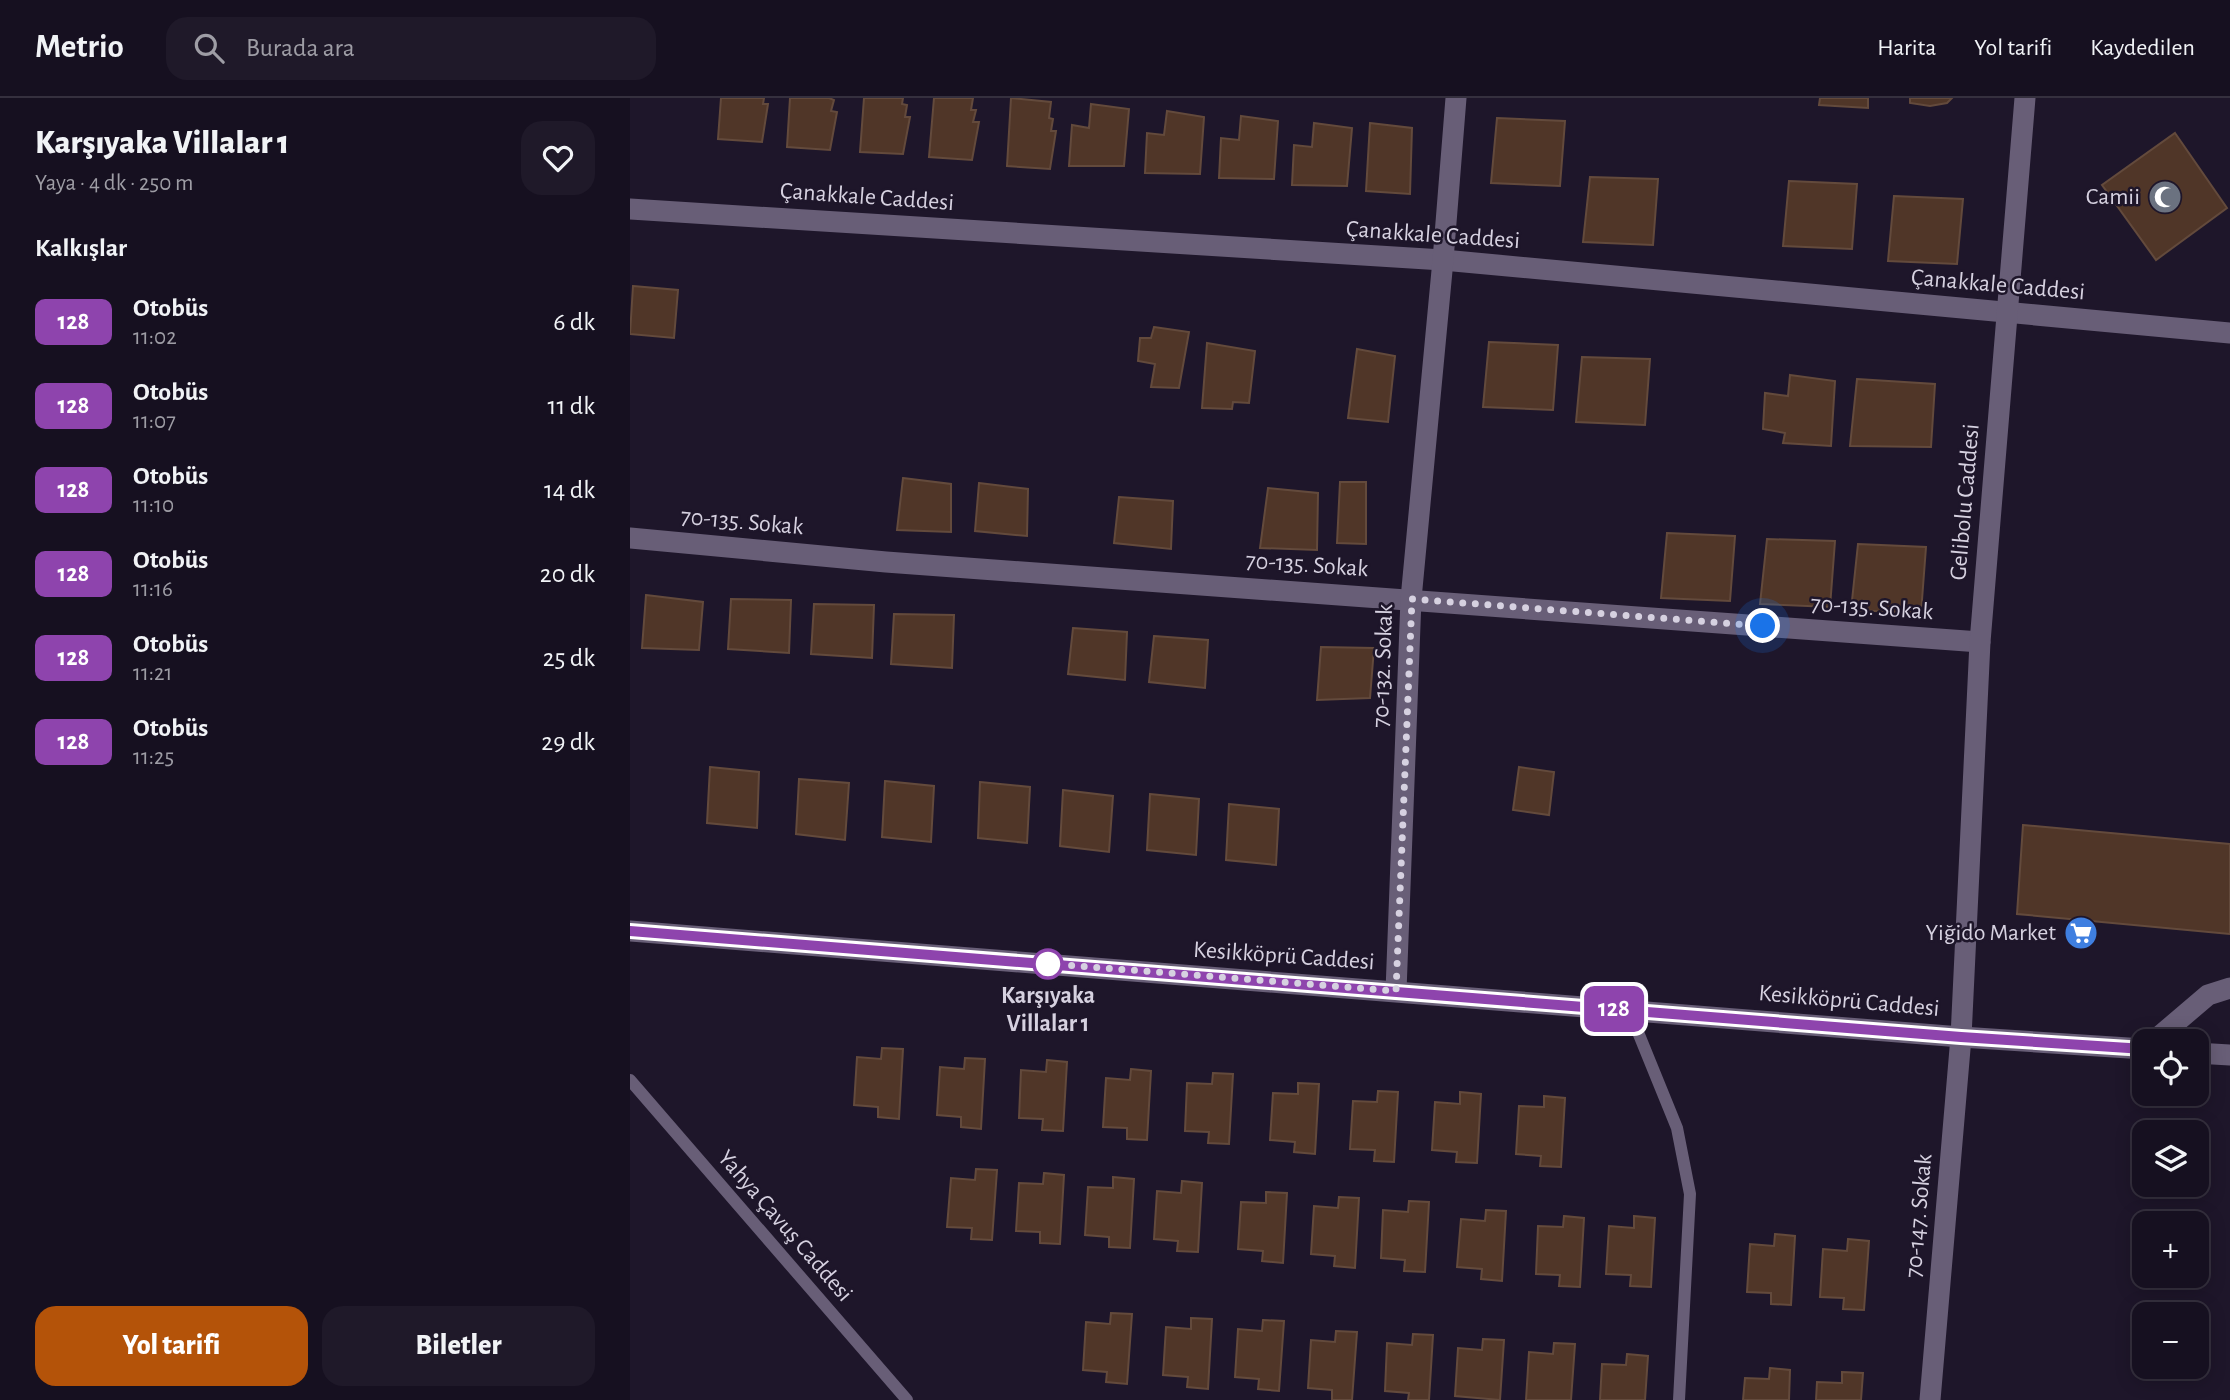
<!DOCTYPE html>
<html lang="tr">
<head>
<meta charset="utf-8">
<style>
  body { margin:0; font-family:"Alegreya Sans",sans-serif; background:#1f1929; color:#f1f3f6; height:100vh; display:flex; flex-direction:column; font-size:26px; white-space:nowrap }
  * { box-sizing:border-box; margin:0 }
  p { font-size:23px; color:#9e9da5 }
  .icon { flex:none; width:38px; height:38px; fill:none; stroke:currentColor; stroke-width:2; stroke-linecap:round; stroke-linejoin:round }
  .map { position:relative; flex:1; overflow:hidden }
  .details { display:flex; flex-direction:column; background:#161020; width:630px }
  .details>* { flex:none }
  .badge { padding:0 14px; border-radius:10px; font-size:24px; line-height:46px }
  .controls { position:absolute; left:1502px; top:931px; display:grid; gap:14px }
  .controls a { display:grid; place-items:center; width:77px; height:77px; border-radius:14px; background:#161020; box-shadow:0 4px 18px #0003,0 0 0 2px #35303e; font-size:35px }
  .you { position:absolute; width:35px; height:35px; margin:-18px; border:5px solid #fff; border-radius:50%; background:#1a73e8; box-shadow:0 0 0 10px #1a73e833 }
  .map>.badge { position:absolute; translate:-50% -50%; box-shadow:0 0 0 4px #fff }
  h2 { padding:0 35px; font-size:26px; line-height:63px }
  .round { display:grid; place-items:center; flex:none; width:74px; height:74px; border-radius:21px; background:#1f1929 }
  .head { display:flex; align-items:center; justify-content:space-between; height:119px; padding:0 35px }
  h1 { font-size:33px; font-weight:800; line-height:52px }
  .cta { display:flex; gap:14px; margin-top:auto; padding:14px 35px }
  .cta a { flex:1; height:80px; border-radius:21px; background:#b45309; color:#fff; font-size:28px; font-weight:800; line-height:80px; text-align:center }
  .cta a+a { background:#1f1929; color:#f1f3f6 }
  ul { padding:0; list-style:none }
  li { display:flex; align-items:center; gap:21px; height:84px; padding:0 35px }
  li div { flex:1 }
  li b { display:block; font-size:26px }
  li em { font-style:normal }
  li .badge { min-width:77px; font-weight:700; text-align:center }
  header { display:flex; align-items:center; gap:42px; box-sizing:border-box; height:98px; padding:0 35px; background:#161020; border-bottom:2px solid #35303e }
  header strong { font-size:33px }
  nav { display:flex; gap:38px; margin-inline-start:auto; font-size:24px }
  .search { width:490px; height:63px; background:#1f1929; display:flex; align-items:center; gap:18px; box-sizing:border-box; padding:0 24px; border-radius:21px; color:#9e9da5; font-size:26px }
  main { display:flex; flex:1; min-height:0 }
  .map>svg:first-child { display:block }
  .building { fill:#503628; stroke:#634a3c; stroke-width:2 }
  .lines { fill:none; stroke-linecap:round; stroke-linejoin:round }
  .lane { stroke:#685e77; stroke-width:12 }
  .street { stroke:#685e77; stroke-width:21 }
  .secondary { stroke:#685e77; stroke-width:21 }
  .line-casing { stroke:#fff; stroke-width:16 }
  .line { stroke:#8e44ad; stroke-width:10 }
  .walk { stroke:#d6d1e0; stroke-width:7; stroke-dasharray:0 12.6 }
  .stop-dot { fill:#fff; stroke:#8e44ad; stroke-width:3.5 }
  .labels { text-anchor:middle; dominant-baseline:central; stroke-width:5; stroke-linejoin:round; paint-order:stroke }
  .street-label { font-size:24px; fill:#d6d1e0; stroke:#1e162a }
  .poi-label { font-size:24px; fill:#d6d1e0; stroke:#1e162a; text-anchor:end }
  .stop-label { font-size:24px; font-weight:bold; fill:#d6d1e0; stroke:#1e162a }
</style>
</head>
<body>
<header>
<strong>Metrio</strong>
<div class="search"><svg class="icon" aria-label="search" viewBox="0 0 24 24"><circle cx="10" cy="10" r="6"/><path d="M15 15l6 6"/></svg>Burada ara</div>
<nav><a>Harita</a><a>Yol tarifi</a><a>Kaydedilen</a></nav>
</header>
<main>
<section class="details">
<div class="head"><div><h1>Karşıyaka Villalar 1</h1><p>Yaya · 4 dk · 250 m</p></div><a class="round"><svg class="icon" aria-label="heart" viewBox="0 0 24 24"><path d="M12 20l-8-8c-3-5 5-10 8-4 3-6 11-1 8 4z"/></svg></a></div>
<h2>Kalkışlar</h2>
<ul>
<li><span class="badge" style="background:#8e44ad;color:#fff">128</span><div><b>Otobüs</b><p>11:02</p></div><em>6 dk</em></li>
<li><span class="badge" style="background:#8e44ad;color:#fff">128</span><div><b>Otobüs</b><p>11:07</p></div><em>11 dk</em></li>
<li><span class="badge" style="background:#8e44ad;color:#fff">128</span><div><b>Otobüs</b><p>11:10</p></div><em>14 dk</em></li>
<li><span class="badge" style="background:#8e44ad;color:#fff">128</span><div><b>Otobüs</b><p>11:16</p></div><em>20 dk</em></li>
<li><span class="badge" style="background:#8e44ad;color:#fff">128</span><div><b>Otobüs</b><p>11:21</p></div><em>25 dk</em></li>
<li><span class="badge" style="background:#8e44ad;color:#fff">128</span><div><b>Otobüs</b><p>11:25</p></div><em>29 dk</em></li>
</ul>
<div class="cta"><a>Yol tarifi</a><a>Biletler</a></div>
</section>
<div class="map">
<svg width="1600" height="1302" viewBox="0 0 1600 1302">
  <rect width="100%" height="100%" fill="#1e162a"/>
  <g class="building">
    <polygon points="91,0 134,0 133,6 138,6 132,44 88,41"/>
    <polygon points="160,0 199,0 204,2 201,13 207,14 200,52 157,49"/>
    <polygon points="234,0 273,0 272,6 277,7 275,19 280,19 273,56 230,54"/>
    <polygon points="304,0 343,0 341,12 346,12 343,24 349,24 342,62 299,59"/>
    <polygon points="381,0 421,4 419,20 423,21 421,33 426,33 420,71 377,68"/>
    <polygon points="1190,0 1238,0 1238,10 1189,7"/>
    <polygon points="1280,0 1322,0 1317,5 1300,8 1280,5"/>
    <polygon points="461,6 499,11 494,68 439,68 442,27 459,30"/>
    <polygon points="537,13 574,19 570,76 515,75 517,35 534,37"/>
    <polygon points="611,18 648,23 644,81 589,80 591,40 609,42"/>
    <polygon points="867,20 935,23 930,88 861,85"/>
    <polygon points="684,25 722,30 717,88 662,87 664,47 682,49"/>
    <polygon points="740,25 782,30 780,96 736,93"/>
    <polygon points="1545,35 1597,110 1526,162 1472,87"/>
    <polygon points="960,79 1028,81 1023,147 953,144"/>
    <polygon points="1159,83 1227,86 1222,151 1153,148"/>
    <polygon points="1264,98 1333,101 1327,166 1258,163"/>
    <polygon points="3,188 48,192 44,240 0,236"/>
    <polygon points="524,229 559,234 549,290 521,289 525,266 508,263 510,240 521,240"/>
    <polygon points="859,244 928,247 923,312 853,309"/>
    <polygon points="577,245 625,253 619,305 603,304 602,311 572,310"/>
    <polygon points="727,251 765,258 758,324 718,320"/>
    <polygon points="952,259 1020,261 1015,327 946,324"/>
    <polygon points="1160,277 1205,283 1201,348 1153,345 1155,335 1133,331 1135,295 1158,298"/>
    <polygon points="1227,281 1305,286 1301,349 1220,348"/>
    <polygon points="273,380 321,386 321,434 267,432"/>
    <polygon points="710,384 736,384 736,446 707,445"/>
    <polygon points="349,385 398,391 397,438 345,433"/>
    <polygon points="638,390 688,395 687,452 630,450"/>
    <polygon points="489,399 543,403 541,451 484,445"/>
    <polygon points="1037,435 1105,438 1100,503 1031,500"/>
    <polygon points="1137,441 1205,443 1200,509 1130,506"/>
    <polygon points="1228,446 1296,449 1291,515 1221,512"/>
    <polygon points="16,497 73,504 69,552 12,550"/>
    <polygon points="101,501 161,502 159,555 98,551"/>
    <polygon points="184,506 244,507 242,560 181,556"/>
    <polygon points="264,516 324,517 322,570 261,566"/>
    <polygon points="443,530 497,534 495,582 438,576"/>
    <polygon points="524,538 578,542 575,590 519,584"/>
    <polygon points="691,549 744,550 740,600 687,602"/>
    <polygon points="80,669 129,674 127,730 77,725"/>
    <polygon points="889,669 924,674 919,717 883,712"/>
    <polygon points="169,681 219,685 215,742 166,736"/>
    <polygon points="255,683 304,688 301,744 252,739"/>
    <polygon points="350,684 400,689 397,745 348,740"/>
    <polygon points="433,692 483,698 479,754 430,748"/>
    <polygon points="520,696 569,701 566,757 517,752"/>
    <polygon points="599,706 649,711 646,767 596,762"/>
    <polygon points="1393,727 1600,746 1600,836 1387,816"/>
    <polygon points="252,950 273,951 269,1021 248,1019 248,1009 224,1007 227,959 251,961"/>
    <polygon points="335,960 355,961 351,1031 331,1029 331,1019 307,1017 310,969 334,971"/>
    <polygon points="417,962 437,964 433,1033 412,1032 413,1021 389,1020 391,972 416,974"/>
    <polygon points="501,971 521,973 517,1042 497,1041 497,1030 473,1029 476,980 500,982"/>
    <polygon points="583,975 603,976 599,1046 578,1045 579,1034 555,1033 557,985 582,986"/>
    <polygon points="668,985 689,986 685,1056 664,1054 665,1044 640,1042 643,995 668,996"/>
    <polygon points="748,993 768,994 764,1064 744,1063 745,1052 720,1051 723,1003 747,1004"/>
    <polygon points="830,994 851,996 847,1065 826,1064 827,1054 802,1052 805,1004 830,1006"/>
    <polygon points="914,998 935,1000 931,1069 910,1068 911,1058 886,1056 889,1008 914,1009"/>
    <polygon points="346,1071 367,1072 362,1142 341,1141 342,1130 317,1129 321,1080 345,1082"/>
    <polygon points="414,1075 434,1077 430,1146 410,1145 410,1134 386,1133 389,1085 413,1086"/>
    <polygon points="483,1079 504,1081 500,1150 479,1149 479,1139 455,1137 458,1089 483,1090"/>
    <polygon points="552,1083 572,1085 568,1154 547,1153 548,1143 524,1141 527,1093 551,1095"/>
    <polygon points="636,1094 657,1095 653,1165 632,1163 633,1153 608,1151 611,1104 636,1105"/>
    <polygon points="709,1099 729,1100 725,1170 704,1168 705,1158 681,1156 684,1108 708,1110"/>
    <polygon points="779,1103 799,1104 795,1174 774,1173 775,1162 751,1160 753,1112 778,1114"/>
    <polygon points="856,1112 876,1113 872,1183 851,1181 852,1171 827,1169 831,1121 855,1123"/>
    <polygon points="934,1118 954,1120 950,1189 929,1188 930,1177 906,1176 908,1128 933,1129"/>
    <polygon points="1004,1118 1025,1120 1021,1189 1000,1188 1001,1177 976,1176 979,1128 1004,1130"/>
    <polygon points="1145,1136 1165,1138 1161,1207 1141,1206 1141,1195 1117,1194 1120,1146 1144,1148"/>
    <polygon points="1218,1141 1239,1143 1234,1212 1213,1211 1214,1200 1190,1199 1193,1151 1217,1153"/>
    <polygon points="481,1215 502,1216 497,1286 476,1284 477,1274 453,1272 456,1224 480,1226"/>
    <polygon points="561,1220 582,1221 578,1291 557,1289 558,1279 533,1277 536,1229 561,1231"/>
    <polygon points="633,1222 654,1223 649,1293 628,1291 629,1281 605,1279 608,1231 632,1233"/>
    <polygon points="706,1233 727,1234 722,1302 702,1302 702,1292 678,1290 681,1242 705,1244"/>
    <polygon points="783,1236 803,1237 799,1302 778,1302 779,1295 755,1293 757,1245 782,1247"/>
    <polygon points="853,1241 874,1242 870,1302 825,1298 828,1250 852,1252"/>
    <polygon points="924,1245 945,1246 941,1302 896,1302 899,1254 923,1256"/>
    <polygon points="997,1256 1018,1258 1015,1302 970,1302 972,1266 996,1267"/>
    <polygon points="1140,1270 1160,1272 1159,1302 1113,1302 1115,1280 1139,1281"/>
    <polygon points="1212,1274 1233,1275 1231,1302 1186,1302 1187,1284 1212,1285"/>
  </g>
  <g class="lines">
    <g class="lane">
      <polyline points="999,912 1047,1030 1060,1096 1049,1302"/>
      <polyline points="0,982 277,1302"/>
    </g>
    <g class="street">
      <polyline points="0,111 813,162 1600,235"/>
      <polyline points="0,440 256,464 1350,544"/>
      <polyline points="766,893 781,501 813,162 826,0"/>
      <polyline points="1524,943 1578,897 1600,890"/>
      <polyline points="1300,1302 1331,939 1350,544 1395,0"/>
    </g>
    <g class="secondary">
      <polyline points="0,833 1331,939 1514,951"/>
      <polyline points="1566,955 1600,957"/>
    </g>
  </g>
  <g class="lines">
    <defs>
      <polyline id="line" points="0,833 1331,939 1514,951"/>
    </defs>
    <use href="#line" class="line-casing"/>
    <use href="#line" class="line"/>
    <polyline class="walk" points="418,866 411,865 766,893 782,501 1133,528"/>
  </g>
  <defs>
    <symbol id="mosque-disc" viewBox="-11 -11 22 22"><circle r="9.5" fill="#6b7280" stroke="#1e162a"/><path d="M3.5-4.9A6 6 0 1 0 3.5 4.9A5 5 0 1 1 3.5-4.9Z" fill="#fff"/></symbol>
    <symbol id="supermarket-disc" viewBox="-11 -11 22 22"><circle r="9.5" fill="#3f7fe0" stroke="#1e162a"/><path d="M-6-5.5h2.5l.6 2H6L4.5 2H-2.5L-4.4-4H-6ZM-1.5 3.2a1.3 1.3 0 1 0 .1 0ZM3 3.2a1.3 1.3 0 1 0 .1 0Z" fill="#fff"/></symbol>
  </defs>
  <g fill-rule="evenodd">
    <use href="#mosque-disc" x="1516" y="80" width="38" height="38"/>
    <use href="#supermarket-disc" x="1432" y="816" width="38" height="38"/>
  </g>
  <circle class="stop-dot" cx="418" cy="866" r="14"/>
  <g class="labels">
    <g class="street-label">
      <text transform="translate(237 99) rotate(4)">Çanakkale Caddesi</text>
      <text transform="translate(803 137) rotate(4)">Çanakkale Caddesi</text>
      <text transform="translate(1368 187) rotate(5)">Çanakkale Caddesi</text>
      <text transform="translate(1335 404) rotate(-85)">Gelibolu Caddesi</text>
      <text transform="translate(112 424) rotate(5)">70-135. Sokak</text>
      <text transform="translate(677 467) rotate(4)">70-135. Sokak</text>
      <text transform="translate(1242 510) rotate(4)">70-135. Sokak</text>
      <text transform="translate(753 568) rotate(-88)">70-132. Sokak</text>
      <text transform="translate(654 858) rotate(4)">Kesikköprü Caddesi</text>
      <text transform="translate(1219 903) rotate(5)">Kesikköprü Caddesi</text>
      <text transform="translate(1289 1118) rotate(-85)">70-147. Sokak</text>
      <text transform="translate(155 1128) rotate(49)">Yahya Çavuş Caddesi</text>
    </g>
    <g class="poi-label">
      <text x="1510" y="99">Camii</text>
      <text x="1426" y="835">Yiğido Market</text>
    </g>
    <g class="stop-label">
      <text x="418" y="898">Karşıyaka<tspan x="418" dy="28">Villalar 1</tspan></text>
    </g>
  </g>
</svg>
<div class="controls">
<a><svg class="icon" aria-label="locate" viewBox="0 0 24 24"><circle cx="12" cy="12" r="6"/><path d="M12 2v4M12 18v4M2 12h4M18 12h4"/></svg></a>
<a><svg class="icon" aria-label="layers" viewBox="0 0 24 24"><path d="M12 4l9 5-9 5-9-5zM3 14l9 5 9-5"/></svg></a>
<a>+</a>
<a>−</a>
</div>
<div class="you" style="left:1133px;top:528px"></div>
<b class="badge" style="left:984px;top:911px;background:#8e44ad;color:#fff">128</b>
</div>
</main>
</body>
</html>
